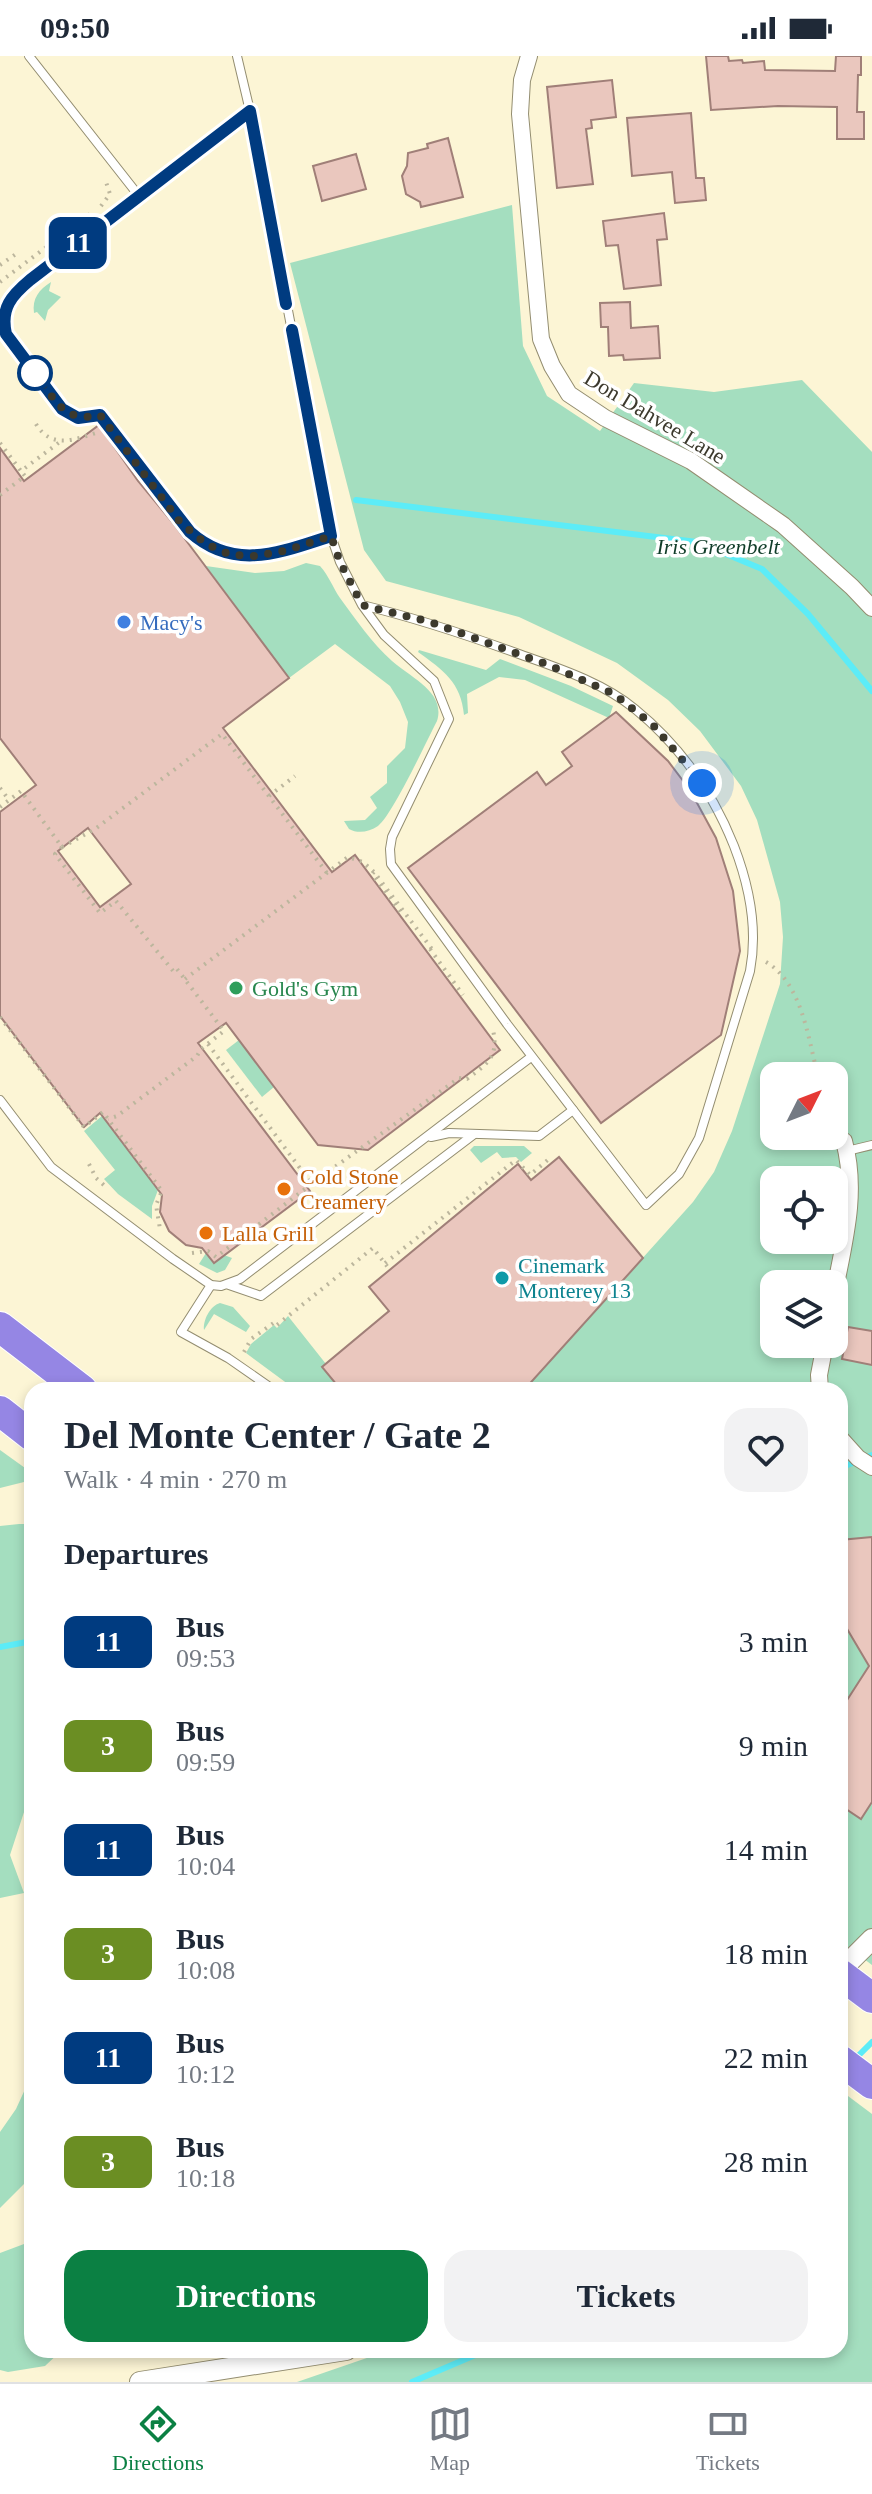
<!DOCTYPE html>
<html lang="en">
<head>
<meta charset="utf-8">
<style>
  body { margin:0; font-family:Georgia,serif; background:#f2f2f3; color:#1f2937; height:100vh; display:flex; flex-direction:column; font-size:30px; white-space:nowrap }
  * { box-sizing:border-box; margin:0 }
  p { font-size:26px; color:#747a83 }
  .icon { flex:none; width:44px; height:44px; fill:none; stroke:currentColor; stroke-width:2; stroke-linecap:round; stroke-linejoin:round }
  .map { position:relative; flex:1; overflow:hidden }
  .side { position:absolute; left:24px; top:1326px; width:824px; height:976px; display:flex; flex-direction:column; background:#fff; border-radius:24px; box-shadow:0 4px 12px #0003 }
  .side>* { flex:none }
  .badge { padding:0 16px; border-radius:12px; font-size:28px; line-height:52px }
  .needle { width:52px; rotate:48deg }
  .tools { position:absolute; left:760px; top:1006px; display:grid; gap:16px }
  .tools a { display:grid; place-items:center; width:88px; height:88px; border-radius:16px; background:#fff; box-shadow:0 4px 12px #0003; font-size:40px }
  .you { position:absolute; width:40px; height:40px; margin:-20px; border:6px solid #fff; border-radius:50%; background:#1a73e8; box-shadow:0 0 0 12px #1a73e833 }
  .map>.badge { position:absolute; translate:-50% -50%; box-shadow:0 0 0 4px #fff }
  h2 { padding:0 40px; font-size:30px; line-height:72px }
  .round { display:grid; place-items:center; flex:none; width:84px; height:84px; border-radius:24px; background:#f2f2f3 }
  .headline { display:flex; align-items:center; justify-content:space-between; height:136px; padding:0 40px }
  h1 { font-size:38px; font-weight:700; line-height:60px }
  .action { display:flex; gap:16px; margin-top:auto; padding:16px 40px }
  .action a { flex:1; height:92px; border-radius:24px; background:#0b8043; color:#fff; font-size:32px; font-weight:700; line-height:92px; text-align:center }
  .action a+a { background:#f2f2f3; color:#1f2937 }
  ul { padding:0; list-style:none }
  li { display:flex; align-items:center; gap:24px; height:104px; padding:0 40px }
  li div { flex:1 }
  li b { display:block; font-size:30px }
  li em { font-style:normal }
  li .badge { min-width:88px; font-weight:700; text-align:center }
  .status { display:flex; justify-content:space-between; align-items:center; height:56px; padding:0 40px; background:#fff; direction:ltr }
  .status svg { height:22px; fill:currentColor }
  .dock { display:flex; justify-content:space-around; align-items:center; height:112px; border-top:2px solid #e0e1e3; background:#fff; font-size:22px; color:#747a83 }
  .dock a { display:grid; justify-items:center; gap:4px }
  .dock .active { color:#0b8043 }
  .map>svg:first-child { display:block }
  .green { fill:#a4debf; fill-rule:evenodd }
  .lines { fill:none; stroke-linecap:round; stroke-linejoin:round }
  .stream { stroke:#5cecf7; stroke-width:6 }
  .building { fill:#eac7be; stroke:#a07f78; stroke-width:2; fill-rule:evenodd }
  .service-casing { stroke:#938d70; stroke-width:10 }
  .minor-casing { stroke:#938d70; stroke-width:18 }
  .tertiary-casing { stroke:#938d70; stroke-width:22 }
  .motorway-casing { stroke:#fff; stroke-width:32 }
  .path { stroke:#bcb69d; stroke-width:4; stroke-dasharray:2 6; stroke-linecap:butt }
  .service { stroke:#fff; stroke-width:8 }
  .minor { stroke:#fff; stroke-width:16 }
  .tertiary { stroke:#fff; stroke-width:20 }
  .motorway { stroke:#9586e4; stroke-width:30 }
  .line-casing { stroke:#fff; stroke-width:18 }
  .line { stroke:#003b80; stroke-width:12 }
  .walk { stroke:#3c392d; stroke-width:8; stroke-dasharray:0 14.4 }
  .stop-dot { fill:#fff; stroke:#003b80; stroke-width:4 }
  .shop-dot { fill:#3f7fe0; stroke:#fff; stroke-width:3 }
  .leisure-dot { fill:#2e9e5b; stroke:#fff; stroke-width:3 }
  .food-dot { fill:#e8710a; stroke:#fff; stroke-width:3 }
  .culture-dot { fill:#0f9aa8; stroke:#fff; stroke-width:3 }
  .labels { text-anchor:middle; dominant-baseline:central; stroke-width:7; stroke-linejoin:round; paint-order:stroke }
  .street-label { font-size:22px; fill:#3c392d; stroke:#fff }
  .park-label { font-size:22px; font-style:italic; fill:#103d29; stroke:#fff }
  .shop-label { font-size:22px; fill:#366cbe; stroke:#fff; text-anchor:start }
  .leisure-label { font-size:22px; fill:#27864d; stroke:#fff; text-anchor:start }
  .food-label { font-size:22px; fill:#c56008; stroke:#fff; text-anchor:start }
  .culture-label { font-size:22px; fill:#0d838f; stroke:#fff; text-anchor:start }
</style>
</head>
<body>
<div class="status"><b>09:50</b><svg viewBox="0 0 49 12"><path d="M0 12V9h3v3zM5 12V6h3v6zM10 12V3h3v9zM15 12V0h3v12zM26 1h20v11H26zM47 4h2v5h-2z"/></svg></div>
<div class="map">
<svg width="872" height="2326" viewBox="0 0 872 2326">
  <rect width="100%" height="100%" fill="#fcf5d5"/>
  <g class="green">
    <path d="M512 149 523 290 547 340 600 375 634 327 714 336 802 324 872 396V1909L840 1885V1334H524L693 1146 714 1116 732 1075 780 928 783 881 780 846 757 764 741 730 700 675 668 644 617 607 519 561 386 525 364 494 290 207ZM774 1020H834V1080H774ZM774 1124H834V1184H774ZM774 1228H834V1288H774Z"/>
    <path d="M51 226 49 235 61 241 48 254 45 265 37 256 34 257C32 242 39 234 51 226Z"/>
    <path d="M306 507 320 510C329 520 333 532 340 542 356 564 372 587 392 605 411 622 446 636 437 665 426 686 393 758 378 770 369 776 358 778 349 773L344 765 365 764 377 752 370 741 387 727V710L405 692 408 666 400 646 390 630 335 588 289 622 206 510 255 517 284 515Z"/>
    <path d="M419 594 486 614 500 603 571 630 613 650 609 662 525 624 499 621 467 638 468 657 464 659C461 626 443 614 418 596Z"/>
    <polygon points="239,984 274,1031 262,1041 226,994"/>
    <polygon points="102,1060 158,1134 152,1150 152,1163 118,1138 104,1123 115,1114 84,1075"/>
    <polygon points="474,1090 524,1090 532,1097 521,1106 516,1101 502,1102 497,1096 481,1107 470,1094"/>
    <polygon points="206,1197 214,1207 224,1199 232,1202 225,1214 217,1217 199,1208"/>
    <path d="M220 1247 233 1251 250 1270 246 1276 214 1258 204 1274C203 1264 210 1250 220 1247Z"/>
    <polygon points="288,1260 326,1308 341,1334 296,1334 246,1297 251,1288 274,1269 277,1272"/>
    <polygon points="0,1394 32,1417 32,1424 0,1432"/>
    <polygon points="19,1468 32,1468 32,1752 25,1753 10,1799 24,1837 0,1842 0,1470"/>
    <polygon points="32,2018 32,2065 27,2125 0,2152 0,2076 16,2053"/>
    <polygon points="840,2034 872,2058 872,2326 297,2326 390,2294 840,2294"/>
    <polygon points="32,2185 32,2294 62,2294 45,2310 8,2316 0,2314 0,2197"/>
  </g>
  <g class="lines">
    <g class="stream">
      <polyline points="356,444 697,486 762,513 808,558 872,635"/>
      <polyline points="840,1412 872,1399"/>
      <polyline points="0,1591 32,1585"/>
      <polyline points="855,2003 872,1986"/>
      <polyline points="412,2326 487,2294"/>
    </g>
  </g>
  <g class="building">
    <polygon points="706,0 728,0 729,5 742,4 743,7 764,5 765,14 835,15 836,0 861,0 861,19 858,19 857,56 864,56 864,83 837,83 837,51 778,50 711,54"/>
    <polygon points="612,24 616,61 591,64 592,72 586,73 593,128 557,132 547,31"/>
    <polygon points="691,57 696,122 704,122 706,144 675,147 672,116 632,120 627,62"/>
    <polygon points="448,82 463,141 421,151 420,146 406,138 402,120 407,110 408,97 428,92 427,88"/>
    <polygon points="356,98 366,133 322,145 313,110"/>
    <polygon points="664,157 667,183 657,184 661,229 624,233 618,189 606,190 603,165"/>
    <polygon points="630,246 631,272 658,270 660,302 624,304 623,299 609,300 608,271 601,271 600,247"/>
    <path d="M99 369 138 425 173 467 289 622 223 672 332 816 355 799 500 994 368 1094 318 1089 226 967 198 987 310 1135 214 1207 202 1192 186 1189 169 1175 160 1156 162 1139 100 1057 84 1071 0 960V756L36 729 0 682V392L24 425ZM88 772 131 828 100 851 58 795Z"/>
    <polygon points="616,656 668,705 690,734 716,782 733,835 740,895 721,979 601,1067 408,812 537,716 546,729 572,710 562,696"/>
    <polygon points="559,1101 643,1202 524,1334 341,1334 322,1311 389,1255 369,1231 518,1108 531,1124"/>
    <polygon points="848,1271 872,1275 872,1309 842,1303"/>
    <polygon points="872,1481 872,1746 861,1763 840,1749 840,1655 869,1610 840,1561 840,1484"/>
  </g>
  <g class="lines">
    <defs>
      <g id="service">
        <polyline points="29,0 139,140"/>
        <path d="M237 0 250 55 331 480 340 506 362 549C416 562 467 579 519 598 558 612 602 626 635 653 679 689 713 737 734 790 749 829 758 873 750 915L699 1082 679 1118 646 1149 507 968 391 808 390 793 392 781 449 663 434 625 384 579 362 549"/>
        <path d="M250 55 12 240C3 251 1 264 6 278L62 353 78 362 100 359C131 401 186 496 241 500 271 503 303 489 331 480"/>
        <polyline points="0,1044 51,1111 173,1203 211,1229 221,1230 240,1223 531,1001"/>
        <polyline points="431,1081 449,1077 539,1080 573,1054"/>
        <polyline points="847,1095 872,1089"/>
        <polyline points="211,1229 181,1276 228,1302 274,1334"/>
        <polyline points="229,1229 261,1240 473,1079"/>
      </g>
      <g id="minor">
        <polyline points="529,0 522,24 520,58 541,283 552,310 569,338 605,362 691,405 783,469 852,531 872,552"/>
        <path d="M834 1238C844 1186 858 1137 844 1085"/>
        <polyline points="820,1334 819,1319 825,1288"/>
        <polyline points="840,1382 858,1402 872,1411"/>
      </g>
      <g id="tertiary">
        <polyline points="840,1915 872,1883"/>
        <polyline points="140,2326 346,2294"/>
      </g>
      <g id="motorway">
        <polyline points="0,1271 82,1334"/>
        <polyline points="0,1355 32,1380"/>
        <polyline points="840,1918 872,1942"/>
        <polyline points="840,2004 872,2028"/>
      </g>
    </defs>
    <use href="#service" class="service-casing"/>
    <use href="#minor" class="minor-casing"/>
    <use href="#tertiary" class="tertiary-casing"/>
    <use href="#motorway" class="motorway-casing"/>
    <g class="path">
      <polyline points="101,150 110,138 105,123"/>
      <polyline points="0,209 16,198"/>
      <polyline points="0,226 90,158"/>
      <path d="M36 368C51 393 73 384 96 377"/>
      <polyline points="0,387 21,415 61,385"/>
      <polyline points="0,439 25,420 21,415"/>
      <polyline points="0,732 9,744"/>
      <polyline points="269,740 295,720"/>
      <polyline points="0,751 21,735 62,791 55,798 100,857 116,845 174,916 177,913 224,975 201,993 197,1000 117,1060 108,1063"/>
      <polyline points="62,791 95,773 222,678 327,817"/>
      <polyline points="374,816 372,818 403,859"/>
      <polyline points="430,893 463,939"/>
      <path d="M766 906C802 927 808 982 818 1020"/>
      <polyline points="185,923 348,801 363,806 374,816 435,897"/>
      <polyline points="0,961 84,1071 103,1056 108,1063 162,1135 156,1149 160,1173"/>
      <polyline points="208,988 311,1127"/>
      <polyline points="89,1108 96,1122 106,1131"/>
      <path d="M192 1197 208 1195 216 1201 322 1120 459 1022 467 1023C487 1008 499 1001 493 974"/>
      <polyline points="385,1207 516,1104 530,1119 550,1102"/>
      <polyline points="244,1296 251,1283 275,1266 277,1269 373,1192 390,1214"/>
    </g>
    <use href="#service" class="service"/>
    <use href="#minor" class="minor"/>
    <use href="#tertiary" class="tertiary"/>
    <use href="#motorway" class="motorway"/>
  </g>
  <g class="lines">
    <defs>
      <path id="line" d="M286 248 250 55 30 224C12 239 0 252 6 278L62 353 78 362 100 359 190 476C235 516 281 496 331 480L292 274"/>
    </defs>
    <use href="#line" class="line-casing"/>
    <use href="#line" class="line"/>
    <path class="walk" d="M35 317C55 343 63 368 100 359L180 466 206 488 231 499 256 500 284 495 331 480 340 506 362 549 430 566 546 608 614 638 653 669 702 727"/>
  </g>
  <circle class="stop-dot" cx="35" cy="317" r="16"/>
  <circle class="shop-dot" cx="124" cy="566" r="8"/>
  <circle class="leisure-dot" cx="236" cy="932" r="8"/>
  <g class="food-dot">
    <circle cx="284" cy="1133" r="8"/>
    <circle cx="206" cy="1177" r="8"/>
  </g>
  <circle class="culture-dot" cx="502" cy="1222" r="8"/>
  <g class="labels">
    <g class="street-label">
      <text transform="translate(655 361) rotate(31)">Don Dahvee Lane</text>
    </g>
    <g class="park-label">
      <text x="718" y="490">Iris Greenbelt</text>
    </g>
    <g class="shop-label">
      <text x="140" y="566">Macy's</text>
    </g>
    <g class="leisure-label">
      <text x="252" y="932">Gold's Gym</text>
    </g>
    <g class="food-label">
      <text x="300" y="1120">Cold Stone<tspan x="300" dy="25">Creamery</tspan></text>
      <text x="222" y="1177">Lalla Grill</text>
    </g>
    <g class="culture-label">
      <text x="518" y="1209">Cinemark<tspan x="518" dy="25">Monterey 13</tspan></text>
    </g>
  </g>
</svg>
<div class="tools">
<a><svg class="needle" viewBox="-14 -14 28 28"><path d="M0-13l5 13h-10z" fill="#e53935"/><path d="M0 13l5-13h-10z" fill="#747a83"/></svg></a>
<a><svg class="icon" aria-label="locate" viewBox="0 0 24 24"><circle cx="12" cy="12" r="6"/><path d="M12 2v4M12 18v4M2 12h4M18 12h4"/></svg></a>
<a><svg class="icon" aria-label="layers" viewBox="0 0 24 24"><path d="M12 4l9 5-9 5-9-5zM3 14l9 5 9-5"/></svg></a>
</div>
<div class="you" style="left:702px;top:727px"></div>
<b class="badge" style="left:78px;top:187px;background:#003b80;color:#fff">11</b>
<section class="side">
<div class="headline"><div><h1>Del Monte Center / Gate 2</h1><p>Walk · 4 min · 270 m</p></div><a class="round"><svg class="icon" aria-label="heart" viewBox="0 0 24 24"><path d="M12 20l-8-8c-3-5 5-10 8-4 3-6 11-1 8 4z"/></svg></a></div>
<h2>Departures</h2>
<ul>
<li><span class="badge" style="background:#003b80;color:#fff">11</span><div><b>Bus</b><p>09:53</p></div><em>3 min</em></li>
<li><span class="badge" style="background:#6b8e23;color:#fff">3</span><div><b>Bus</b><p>09:59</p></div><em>9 min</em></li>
<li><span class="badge" style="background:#003b80;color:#fff">11</span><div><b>Bus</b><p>10:04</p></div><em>14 min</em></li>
<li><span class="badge" style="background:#6b8e23;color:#fff">3</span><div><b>Bus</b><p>10:08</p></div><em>18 min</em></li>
<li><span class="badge" style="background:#003b80;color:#fff">11</span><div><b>Bus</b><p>10:12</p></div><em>22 min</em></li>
<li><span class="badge" style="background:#6b8e23;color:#fff">3</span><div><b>Bus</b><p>10:18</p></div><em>28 min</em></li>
</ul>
<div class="action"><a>Directions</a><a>Tickets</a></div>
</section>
</div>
<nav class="dock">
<a class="active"><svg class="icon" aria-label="directions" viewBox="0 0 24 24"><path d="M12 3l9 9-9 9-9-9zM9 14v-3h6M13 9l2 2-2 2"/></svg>Directions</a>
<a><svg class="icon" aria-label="map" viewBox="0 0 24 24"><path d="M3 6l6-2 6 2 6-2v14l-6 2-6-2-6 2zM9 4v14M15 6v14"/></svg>Map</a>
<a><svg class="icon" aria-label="tickets" viewBox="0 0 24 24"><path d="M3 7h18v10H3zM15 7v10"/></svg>Tickets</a>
</nav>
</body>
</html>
